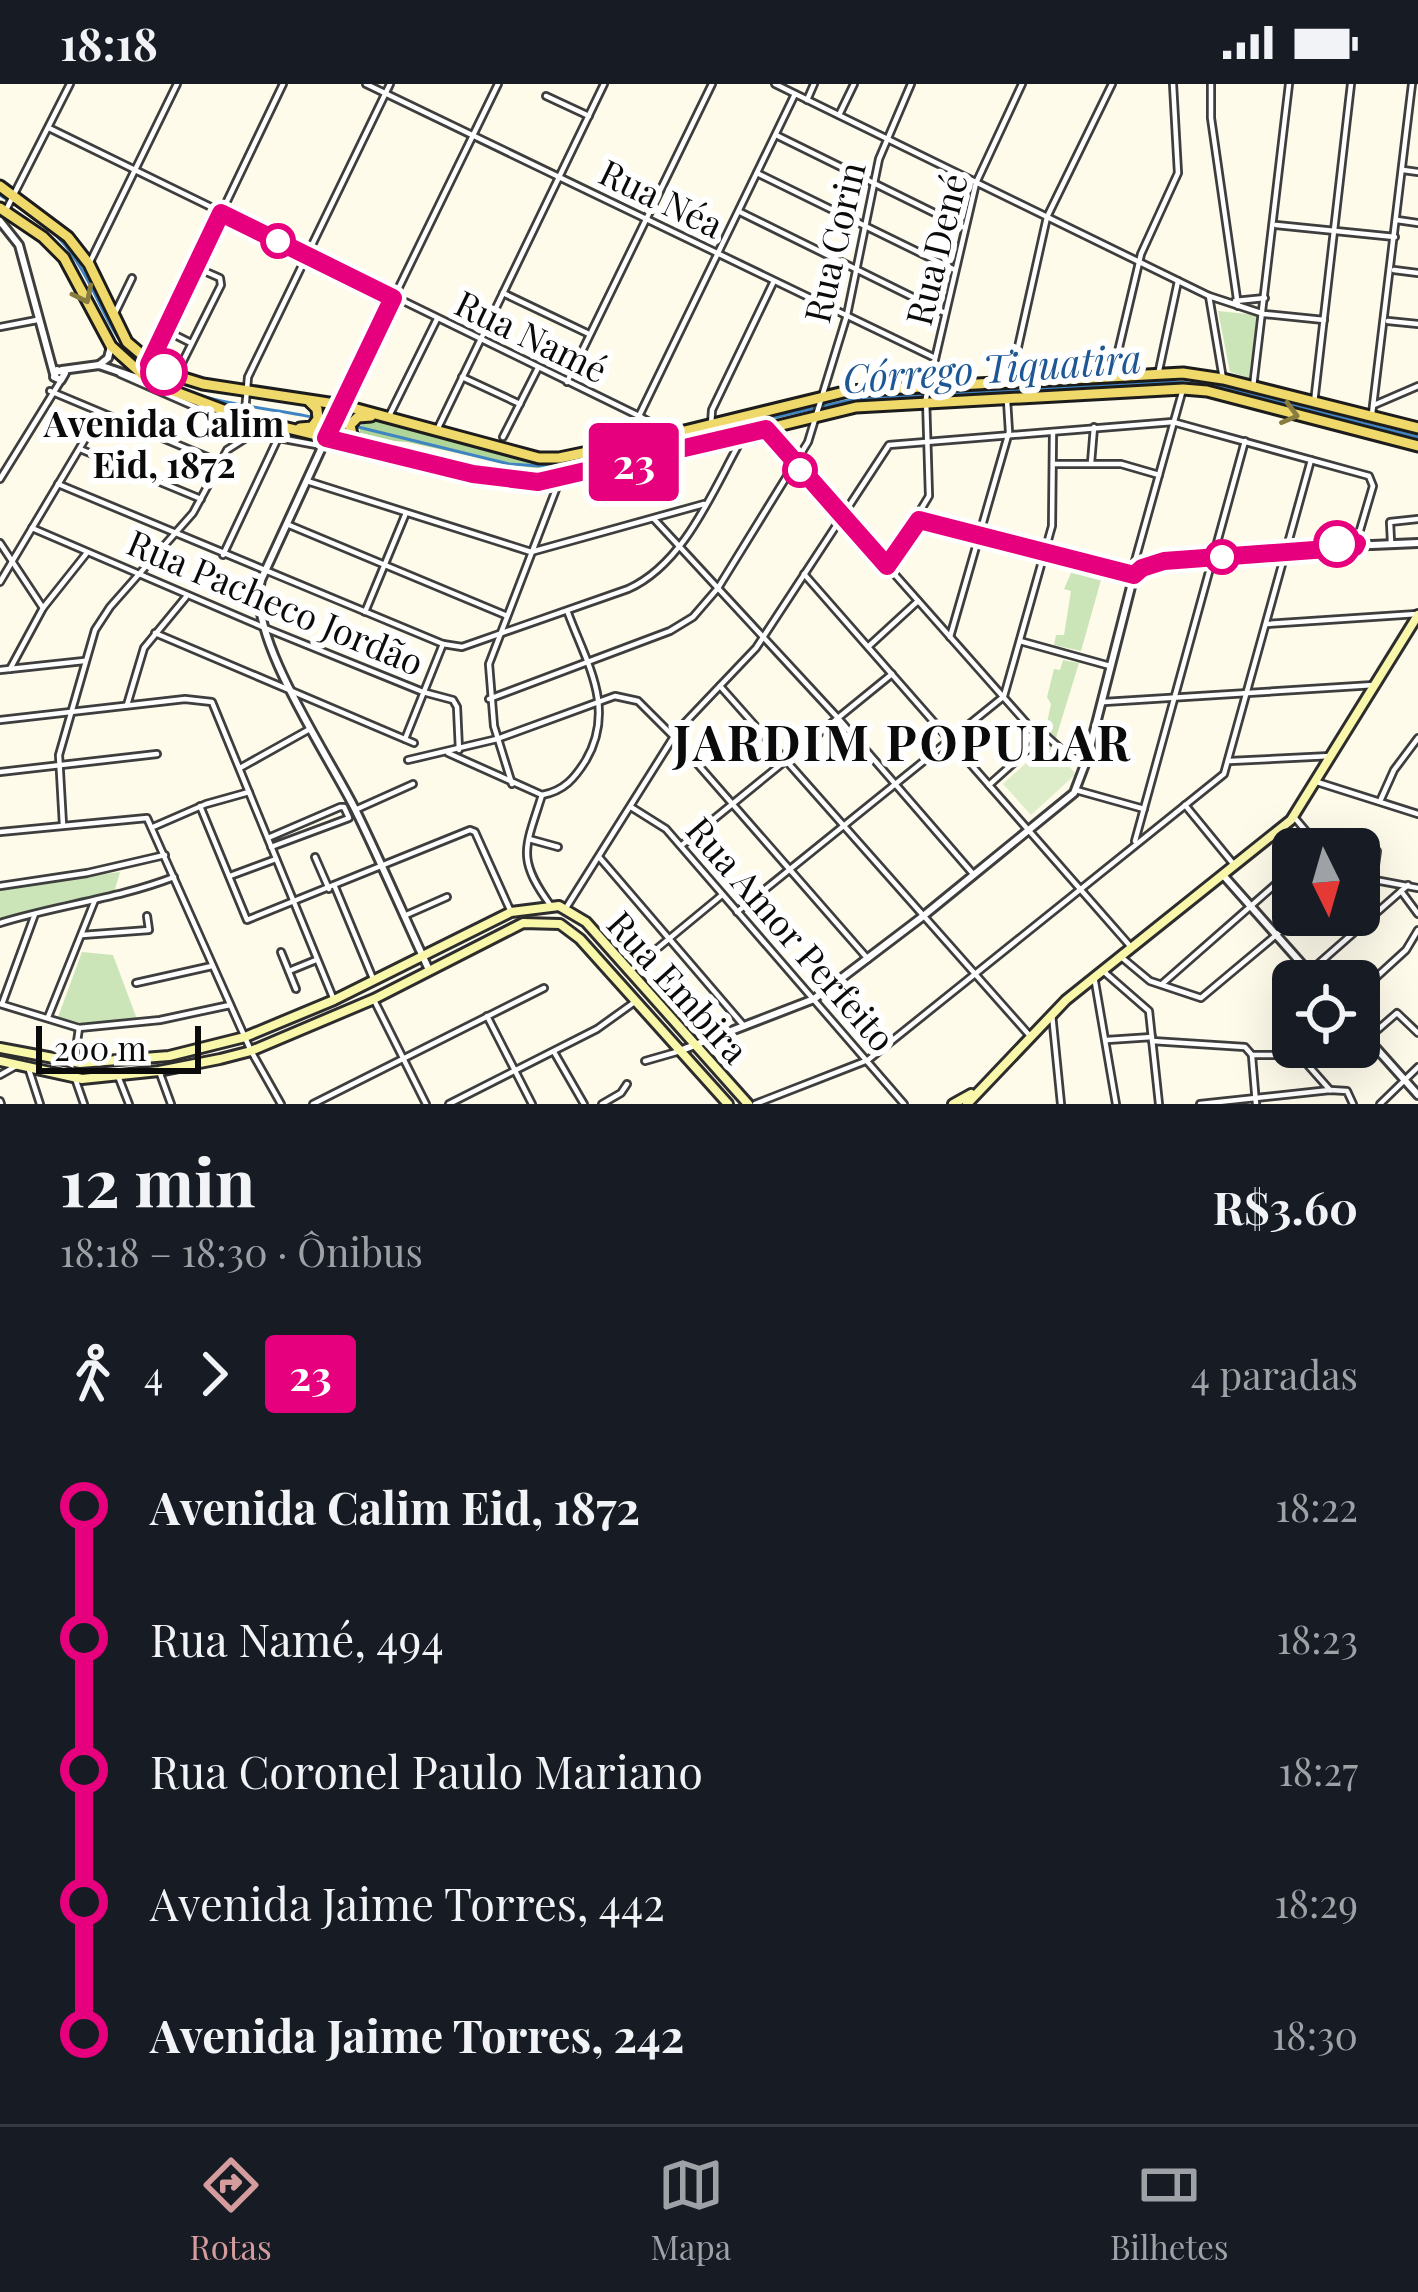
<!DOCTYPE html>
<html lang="pt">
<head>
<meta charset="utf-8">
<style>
  body { margin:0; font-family:"Playfair Display",serif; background:#20242c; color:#f1f3f6; height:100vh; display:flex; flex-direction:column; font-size:45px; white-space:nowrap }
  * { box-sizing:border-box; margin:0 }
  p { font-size:39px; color:#9ea1a6 }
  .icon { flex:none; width:66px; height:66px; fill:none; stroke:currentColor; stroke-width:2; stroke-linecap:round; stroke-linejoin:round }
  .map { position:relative; height:1020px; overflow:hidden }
  .details { display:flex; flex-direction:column; background:#171b24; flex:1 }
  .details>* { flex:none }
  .badge { padding:0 24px; border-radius:9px; font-size:42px; line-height:78px }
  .needle { width:78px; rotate:175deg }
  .controls { position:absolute; left:1272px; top:744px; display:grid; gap:24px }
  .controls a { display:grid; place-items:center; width:108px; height:108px; border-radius:18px; background:#171b24; box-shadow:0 12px 48px #0002; font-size:60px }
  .scale { position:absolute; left:36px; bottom:30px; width:165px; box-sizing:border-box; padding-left:12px; border:6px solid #0b0b0b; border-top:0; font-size:33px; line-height:42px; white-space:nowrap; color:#0b0b0b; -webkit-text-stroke:9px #fff; paint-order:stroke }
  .map>.badge { position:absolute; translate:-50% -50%; box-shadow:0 0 0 6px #fff }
  .legs { display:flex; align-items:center; gap:18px; height:132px; padding:0 60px; font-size:39px }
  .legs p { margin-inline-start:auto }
  .summary { display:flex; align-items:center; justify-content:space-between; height:204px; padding:0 60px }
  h1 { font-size:66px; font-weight:700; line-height:90px }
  ul { padding:0 60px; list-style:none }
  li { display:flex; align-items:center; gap:42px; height:132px; font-size:45px }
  li i { display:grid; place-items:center; width:18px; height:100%; margin:0 15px; background:currentColor }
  li i::after { content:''; width:30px; height:30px; margin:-15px; border:9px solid; border-radius:50%; background:#171b24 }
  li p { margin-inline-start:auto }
  li:first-child i { background:linear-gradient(#0000 50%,currentColor 0) }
  li:last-child i { background:linear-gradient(currentColor 50%,#0000 0) }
  .status { display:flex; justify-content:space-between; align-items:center; height:84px; padding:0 60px; background:#171b24; direction:ltr }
  .status svg { height:33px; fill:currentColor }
  .dock { display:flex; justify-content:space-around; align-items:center; height:168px; border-top:3px solid #363941; background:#171b24; font-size:33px; color:#9ea1a6 }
  .dock a { display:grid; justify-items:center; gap:6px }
  .dock .current { color:#d49c9c }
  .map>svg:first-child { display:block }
  .green { fill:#cce5b8 }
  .forest { fill:#afd598 }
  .pitch { fill:#deedc9 }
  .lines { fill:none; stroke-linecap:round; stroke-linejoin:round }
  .stream { stroke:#3f85c3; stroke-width:3 }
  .minor-casing { stroke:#3e3e3e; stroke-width:10 }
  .tertiary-casing { stroke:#3e3e3e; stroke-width:12 }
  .secondary-casing { stroke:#2d2d2d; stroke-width:14 }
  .primary-casing { stroke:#1c1c1c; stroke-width:15 }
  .minor { stroke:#fff; stroke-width:4.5 }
  .tertiary { stroke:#fff; stroke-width:6 }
  .secondary { stroke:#f9f7aa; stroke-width:8 }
  .primary { stroke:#efd96a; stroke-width:9 }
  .oneway { stroke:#887c3f }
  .line-1-casing { stroke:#fff; stroke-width:27 }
  .line-1 { stroke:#e6007e; stroke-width:18 }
  .stop-1-dot { fill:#fff; stroke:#e6007e; stroke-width:6 }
  .labels { text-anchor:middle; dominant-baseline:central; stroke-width:12; stroke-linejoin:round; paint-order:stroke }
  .street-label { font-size:36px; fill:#0b0b0b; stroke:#fff }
  .stop-label { font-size:36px; font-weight:bold; fill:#0b0b0b; stroke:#fff }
  .water-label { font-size:39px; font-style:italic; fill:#1e5793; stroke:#fff }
  .district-label { font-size:48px; font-weight:bold; letter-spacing:3px; fill:#0b0b0b; stroke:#fff }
</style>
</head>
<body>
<div class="status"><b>18:18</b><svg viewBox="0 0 49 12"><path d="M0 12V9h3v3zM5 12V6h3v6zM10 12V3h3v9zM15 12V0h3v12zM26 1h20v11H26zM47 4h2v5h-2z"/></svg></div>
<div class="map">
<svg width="1418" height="1020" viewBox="0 0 1418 1020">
  <rect width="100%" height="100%" fill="#fefbeb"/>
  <g class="green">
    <polygon points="1218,227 1257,231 1249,294 1230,288"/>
    <polygon points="1074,482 1103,489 1081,567 1054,561 1056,551 1064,551 1071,507 1064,505"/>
    <polygon points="1063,576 1079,579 1055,657 1045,648 1051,620 1047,613 1054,585 1060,586"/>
    <polygon points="120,788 113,812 65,817 0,836 0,803"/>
    <polygon points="82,868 113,871 137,935 85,940 58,933"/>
  </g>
  <path class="forest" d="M362 337C410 329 481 367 528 377 553 382 579 372 603 368L606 377 540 387 407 358 368 355 359 350Z"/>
  <polygon class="pitch" points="1048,659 1076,690 1031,731 1003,700"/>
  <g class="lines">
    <g class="stream">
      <path d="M0 111C24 126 55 145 71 169 104 214 107 262 160 295 203 320 264 323 312 333"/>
      <polyline points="358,343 509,380 556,383 855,315 1170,298 1209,300 1418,353"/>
    </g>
    <defs>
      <g id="minor">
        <polyline points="366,0 935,274"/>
        <polyline points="775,0 1209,212 1264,230 1324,236"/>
        <polyline points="1211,0 1211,34 1238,222"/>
        <polyline points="546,12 589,32"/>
        <polyline points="807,16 814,0"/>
        <polyline points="839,31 854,0"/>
        <polyline points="49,44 639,332 660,344 664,352"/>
        <polyline points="776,51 965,144"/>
        <polyline points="1403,86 1418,88"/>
        <polyline points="757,89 955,186"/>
        <polyline points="5,128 70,0"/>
        <polyline points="740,128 945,229"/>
        <polyline points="1397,136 1418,139"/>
        <polyline points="1276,141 1395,153"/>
        <polyline points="89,180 177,0"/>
        <polyline points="1394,186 1418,189"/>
        <polyline points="503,209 589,250"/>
        <polyline points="1209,212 1223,295"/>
        <polyline points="1235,217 1265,214"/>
        <polyline points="116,227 132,194"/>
        <polyline points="1388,237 1418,240"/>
        <polyline points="0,243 37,236"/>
        <polyline points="165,246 191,259"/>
        <polyline points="151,276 283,0"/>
        <polyline points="120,290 225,336 242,333"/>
        <polyline points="1158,291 1178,197"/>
        <polyline points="175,293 221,201 220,194 195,183"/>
        <polyline points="462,293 520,320"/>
        <polyline points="1112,293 1141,170 1178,89 1173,0"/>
        <polyline points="567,298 712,0"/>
        <polyline points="1010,299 1047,133 1112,0"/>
        <polyline points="1253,303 1289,0"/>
        <polyline points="50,307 217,377"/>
        <polyline points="343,318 498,0"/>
        <polyline points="1314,319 1351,0"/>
        <polyline points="1374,321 1418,302"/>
        <polyline points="1372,330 1412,0"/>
        <polyline points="389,332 437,235"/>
        <polyline points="639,332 795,10"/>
        <polyline points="711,341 712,326 773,199"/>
        <polyline points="766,345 1037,651 1036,659 989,701"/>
        <polyline points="437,346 604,0"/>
        <polyline points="257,350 322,362"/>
        <polyline points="243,351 248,293 390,0"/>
        <polyline points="503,353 538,284"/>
        <polyline points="80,365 201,415"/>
        <polyline points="1091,379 1094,343"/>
        <polyline points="1053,380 1121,380 1159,391"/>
        <polyline points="0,395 60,298"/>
        <polyline points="307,397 531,468 704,420"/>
        <path d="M58 400 443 560 462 563 628 505C686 479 714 403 744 351"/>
        <polyline points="654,435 838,634 974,791"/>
        <polyline points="919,436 1134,491"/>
        <polyline points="289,441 505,531"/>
        <polyline points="32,444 265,544 423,608 453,616 457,623 459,666"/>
        <polyline points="1391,458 1390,438 1418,435"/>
        <polyline points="0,459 43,524"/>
        <polyline points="223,471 279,352"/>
        <polyline points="887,482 929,412 926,314 976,99 1022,0"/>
        <polyline points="804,490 1131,863"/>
        <polyline points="1131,491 1183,305"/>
        <polyline points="0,498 100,330"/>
        <polyline points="365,528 406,429"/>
        <polyline points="1267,540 1417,530"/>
        <polyline points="155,549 414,659"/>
        <polyline points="950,553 1009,348 1007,316"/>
        <polyline points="1020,557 1110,582"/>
        <polyline points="869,562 918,517"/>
        <polyline points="10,585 43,524 86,470"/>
        <polyline points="0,586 84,577"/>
        <polyline points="720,602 1030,952"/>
        <polyline points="1004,612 1052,442 1053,348"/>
        <polyline points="489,615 670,547 693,533 718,504 808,358 847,231 879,75 911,0"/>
        <polyline points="1104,618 1374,601"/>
        <polyline points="127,621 144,564 186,513"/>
        <polyline points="0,636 185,615 212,618 334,916"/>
        <polyline points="1037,651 1044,650 1062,666 1079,667"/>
        <polyline points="405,655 443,560"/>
        <path d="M448 669 542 711C564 707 575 694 586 676 616 624 587 580 568 529"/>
        <polyline points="408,676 497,655 615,612 638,617 673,652 868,875"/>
        <polyline points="1230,677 1331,672"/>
        <polyline points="240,684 308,646"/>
        <polyline points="0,688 157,670"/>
        <polyline points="1317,698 1418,730"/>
        <polyline points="512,700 494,642 489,580 560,395"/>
        <polyline points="1076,706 1144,725"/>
        <path d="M542 711C525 765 516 774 551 822"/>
        <polyline points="1381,715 1394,686 1418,654"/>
        <polyline points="1185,721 1235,782"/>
        <polyline points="200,722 247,836 470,746 475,748 511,828"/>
        <polyline points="631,723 666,745 904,1020"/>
        <polyline points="355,726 413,700"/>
        <polyline points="1294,733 1321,765"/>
        <polyline points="63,741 59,671 95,546 110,523 193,429 227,366 263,343"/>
        <polyline points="153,743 206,720 249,708"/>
        <polyline points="0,748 147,734 251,967 281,1020"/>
        <polyline points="268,754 340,723 344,723 349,734 271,763"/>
        <polyline points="529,755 558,763"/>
        <polyline points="1135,757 1245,357"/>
        <polyline points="682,761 892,590"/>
        <polyline points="1317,765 1330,761 1377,767 1373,795"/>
        <polyline points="315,773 329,805"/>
        <polyline points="599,773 744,942"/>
        <polyline points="230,792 276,775"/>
        <polyline points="1359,793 1418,804"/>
        <polyline points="0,802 87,789 165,771"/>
        <polyline points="335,803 374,897"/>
        <polyline points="1401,807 1418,830"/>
        <polyline points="566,824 678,646 756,564 889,361 1173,338 1369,392 1373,402 1355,463"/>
        <polyline points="737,828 1003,613"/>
        <polyline points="404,832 447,813"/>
        <path d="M0 839C58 821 117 815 174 793"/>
        <polyline points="82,851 149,846 147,832"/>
        <polyline points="281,868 296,905"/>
        <polyline points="1120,872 1150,897 1201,914 1300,831"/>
        <polyline points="1102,886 1149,927 1159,1020"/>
        <polyline points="289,887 316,876"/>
        <polyline points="630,887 722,811"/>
        <polyline points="1309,888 1408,801"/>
        <polyline points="1094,892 1116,1020"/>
        <polyline points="136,899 212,882"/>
        <polyline points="1162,900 1293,785"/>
        <polyline points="1359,909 1406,866 1418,846"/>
        <polyline points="375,918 426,1020"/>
        <polyline points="0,920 79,944 160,936 230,921"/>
        <polyline points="2,920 35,830"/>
        <polyline points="1052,930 1061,1020"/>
        <polyline points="487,932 532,1020"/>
        <polyline points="48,933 95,816"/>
        <polyline points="1367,955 1397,929 1418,949"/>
        <polyline points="1107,956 1152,953"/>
        <polyline points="1152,957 1245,963 1252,971 1299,971 1330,1006"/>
        <polyline points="554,968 584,1020"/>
        <polyline points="1252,972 1256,1020"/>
        <polyline points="645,977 680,967"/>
        <polyline points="74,979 79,944"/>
        <polyline points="28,983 40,1020"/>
        <polyline points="159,987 171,1020"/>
        <polyline points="0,991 16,982"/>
        <polyline points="118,992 129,1020"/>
        <polyline points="76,997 84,1020"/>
        <polyline points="0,1017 1,1020"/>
        <polyline points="313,1020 544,904"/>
        <polyline points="449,1020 597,945 636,917"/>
        <polyline points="602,1020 621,1009 627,1000"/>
        <polyline points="755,1020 868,976 1224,690 1311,376"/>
        <polyline points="1200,1020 1330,1006 1347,1007 1353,1020"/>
        <polyline points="1380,1020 1418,983"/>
      </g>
      <g id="tertiary">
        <polyline points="0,137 19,161 54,290"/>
        <polyline points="99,281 108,274 111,262"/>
        <polygon points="57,286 65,289 61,296 54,293"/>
        <polyline points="62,286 99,281 149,298"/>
        <path d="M341 322 261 496C245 550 330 674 355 725 381 778 404 832 429 886"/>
        <polyline points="1372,461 1418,459"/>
        <polyline points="1151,481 1340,464"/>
        <polyline points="1223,791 1317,897"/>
        <polyline points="1359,945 1418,1011"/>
        <polyline points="682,966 814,915 922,833 1074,709 1087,675 1134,491 1150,477 1168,472 1370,461"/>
      </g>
      <g id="secondary">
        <polyline points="0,964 80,979 169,972 245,953 334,916 511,828 559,822 586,838 748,1020"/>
        <polyline points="0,977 82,995 159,987 220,975 251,967 374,915 523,839 560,840 580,855 728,1020"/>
        <polyline points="953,1020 971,1010"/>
        <polyline points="967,1020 1066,916 1291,736 1418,531"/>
      </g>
      <g id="primary">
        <polyline points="0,102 68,153 89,180 127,258 161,287 203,300 342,321 539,374 559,374 664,352 848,307 1183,289 1223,295 1418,344"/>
        <polyline points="0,124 43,153 64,174 111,262 152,299 242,333 502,396 560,395 856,323 1183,305 1207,307 1418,362"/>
        <polyline points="300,344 312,343 318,335 317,325 310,318"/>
        <polyline points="361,360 352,351 350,341 358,333 371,332"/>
      </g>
    </defs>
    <use href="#minor" class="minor-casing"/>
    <use href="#tertiary" class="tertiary-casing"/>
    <use href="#secondary" class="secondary-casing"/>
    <use href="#primary" class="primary-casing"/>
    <use href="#minor" class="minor"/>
    <use href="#tertiary" class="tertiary"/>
    <use href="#secondary" class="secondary"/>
    <use href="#primary" class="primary"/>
  </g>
  <defs><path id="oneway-chevron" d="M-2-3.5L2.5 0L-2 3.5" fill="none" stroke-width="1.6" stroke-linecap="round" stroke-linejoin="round" transform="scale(3)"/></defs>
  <g class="oneway">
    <use href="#oneway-chevron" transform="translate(84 211) rotate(64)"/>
    <use href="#oneway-chevron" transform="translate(1290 330) rotate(15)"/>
  </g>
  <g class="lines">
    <defs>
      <polyline id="line-1" points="164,288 149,280 221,129 393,214 326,354 473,390 538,398 766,345 887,482 919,436 1134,491 1142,484 1164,477 1355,463 1357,459 1337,460"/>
    </defs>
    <use href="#line-1" class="line-1-casing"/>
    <use href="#line-1" class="line-1"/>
  </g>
  <g class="stop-1-dot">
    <circle cx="278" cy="157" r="15"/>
    <circle cx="164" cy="288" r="21"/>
    <circle cx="800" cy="386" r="15"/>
    <circle cx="1337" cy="460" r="21"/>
    <circle cx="1222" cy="473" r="15"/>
  </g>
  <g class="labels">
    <g class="street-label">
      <text transform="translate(662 113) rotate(26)">Rua Néa</text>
      <text transform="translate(833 158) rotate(-77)">Rua Corin</text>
      <text transform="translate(935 165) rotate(-76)">Rua Dené</text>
      <text transform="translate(532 251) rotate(26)">Rua Namé</text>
      <text transform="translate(276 517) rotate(23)">Rua Pacheco Jordão</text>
      <text transform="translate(792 849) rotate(49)">Rua Amor Perfeito</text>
      <text transform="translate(679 902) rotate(48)">Rua Embira</text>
    </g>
    <g class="stop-label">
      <text x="164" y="338">Avenida Calim<tspan x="164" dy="41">Eid, 1872</tspan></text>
    </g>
    <g class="water-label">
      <text transform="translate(992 283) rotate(-4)">Córrego Tiquatira</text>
    </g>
    <g class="district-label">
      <text x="903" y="657">JARDIM POPULAR</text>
    </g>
  </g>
</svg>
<div class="controls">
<a><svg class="needle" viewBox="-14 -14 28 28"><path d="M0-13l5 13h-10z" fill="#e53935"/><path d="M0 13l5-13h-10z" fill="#9ea1a6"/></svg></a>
<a><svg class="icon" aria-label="locate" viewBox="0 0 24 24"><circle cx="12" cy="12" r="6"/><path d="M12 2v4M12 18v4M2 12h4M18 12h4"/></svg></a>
</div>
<div class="scale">200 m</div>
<b class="badge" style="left:634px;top:378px;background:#e6007e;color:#fff">23</b>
</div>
<section class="details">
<div class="summary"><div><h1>12 min</h1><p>18:18 – 18:30 · Ônibus</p></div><b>R$3.60</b></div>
<div class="legs"><svg class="icon" aria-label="walk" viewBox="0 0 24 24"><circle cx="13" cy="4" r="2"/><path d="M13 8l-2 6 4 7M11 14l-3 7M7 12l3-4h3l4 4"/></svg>4<svg class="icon" aria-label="forward" viewBox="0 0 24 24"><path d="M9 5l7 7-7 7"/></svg><b class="badge" style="background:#e6007e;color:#fff">23</b><p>4 paradas</p></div>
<ul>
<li><i style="color:#e6007e"></i><b>Avenida Calim Eid, 1872</b><p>18:22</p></li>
<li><i style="color:#e6007e"></i><span>Rua Namé, 494</span><p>18:23</p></li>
<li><i style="color:#e6007e"></i><span>Rua Coronel Paulo Mariano</span><p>18:27</p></li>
<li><i style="color:#e6007e"></i><span>Avenida Jaime Torres, 442</span><p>18:29</p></li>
<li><i style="color:#e6007e"></i><b>Avenida Jaime Torres, 242</b><p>18:30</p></li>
</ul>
</section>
<nav class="dock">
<a class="current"><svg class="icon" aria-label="directions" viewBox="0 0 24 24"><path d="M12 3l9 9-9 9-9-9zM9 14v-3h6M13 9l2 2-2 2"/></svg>Rotas</a>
<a><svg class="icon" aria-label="map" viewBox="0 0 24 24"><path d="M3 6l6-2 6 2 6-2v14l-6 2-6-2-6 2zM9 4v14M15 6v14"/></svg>Mapa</a>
<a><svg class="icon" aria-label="tickets" viewBox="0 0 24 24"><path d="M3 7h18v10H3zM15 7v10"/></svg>Bilhetes</a>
</nav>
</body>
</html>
